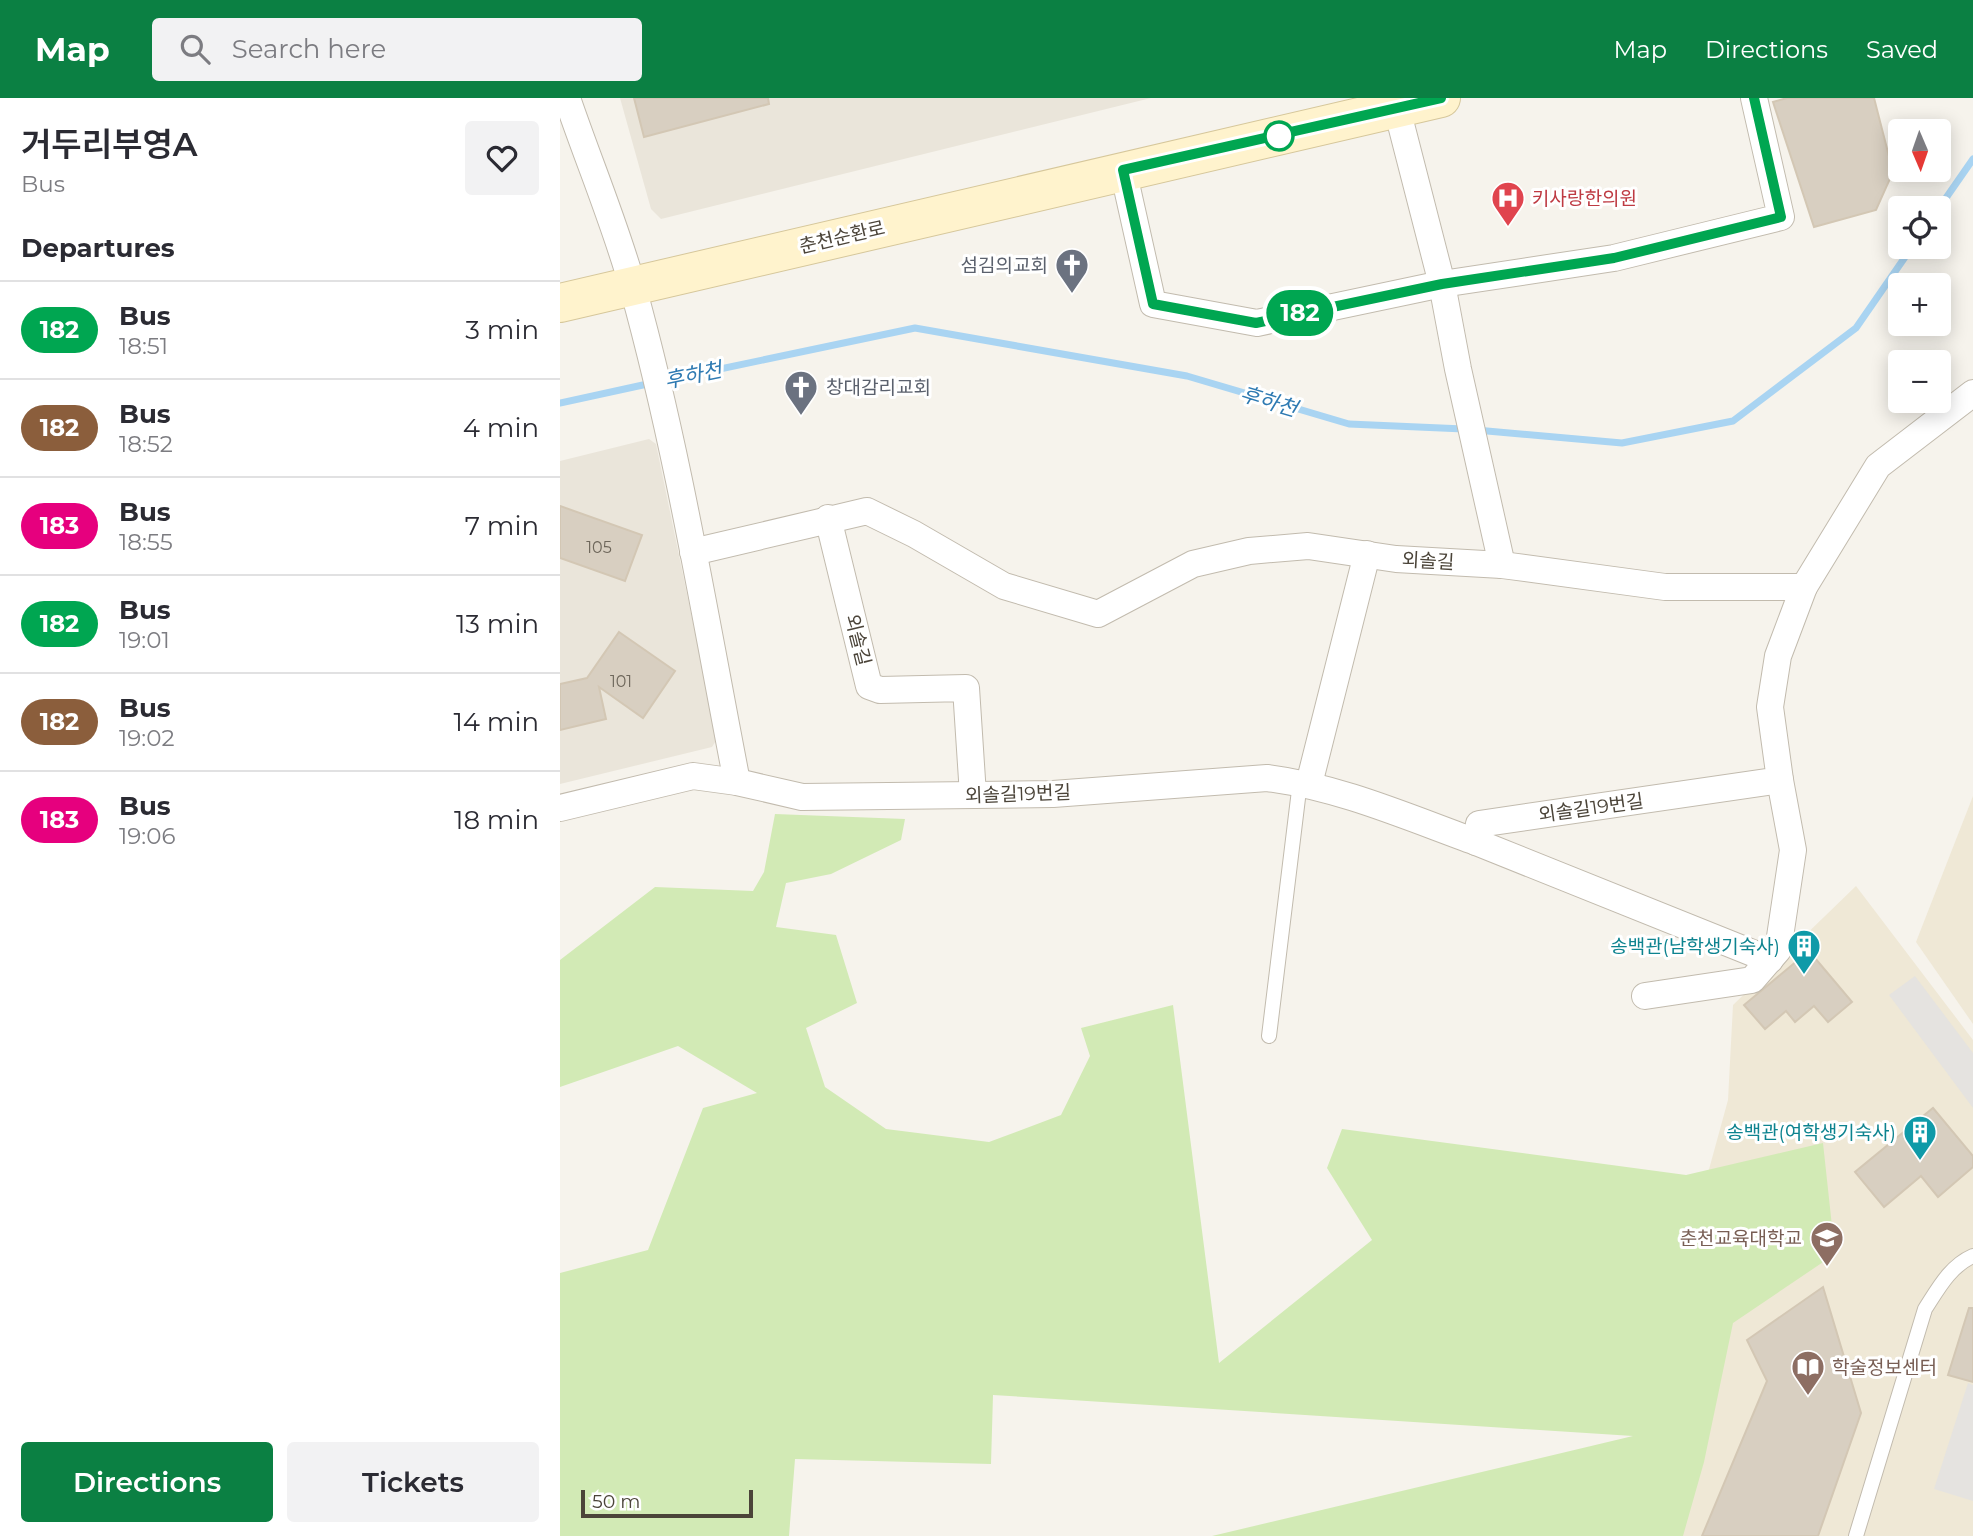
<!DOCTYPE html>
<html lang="en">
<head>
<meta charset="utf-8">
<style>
  body { margin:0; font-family:Montserrat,"Noto Sans KR",sans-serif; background:#f2f2f3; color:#2b2b33; height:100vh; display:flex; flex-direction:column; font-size:26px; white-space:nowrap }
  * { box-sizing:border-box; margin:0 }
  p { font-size:23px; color:#7c7c81 }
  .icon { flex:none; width:38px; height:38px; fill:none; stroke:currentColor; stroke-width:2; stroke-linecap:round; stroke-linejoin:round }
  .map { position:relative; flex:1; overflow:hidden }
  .drawer { display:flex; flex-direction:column; background:#fff; width:560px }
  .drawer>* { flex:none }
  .badge { padding:0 14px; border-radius:23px; font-size:24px; line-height:46px }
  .needle { width:46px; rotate:178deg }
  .buttons { position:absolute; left:1328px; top:21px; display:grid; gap:14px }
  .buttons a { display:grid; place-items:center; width:63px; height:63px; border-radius:7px; background:#fff; box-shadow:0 4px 18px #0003; font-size:35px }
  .scale { position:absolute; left:21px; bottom:18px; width:172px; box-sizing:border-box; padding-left:7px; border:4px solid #4b4439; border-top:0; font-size:19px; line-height:24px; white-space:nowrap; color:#4b4439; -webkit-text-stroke:5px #fff; paint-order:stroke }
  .map>.badge { position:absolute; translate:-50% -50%; box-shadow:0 0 0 4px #fff }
  h2 { padding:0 21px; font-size:26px; line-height:63px }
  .round { display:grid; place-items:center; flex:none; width:74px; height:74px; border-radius:7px; background:#f2f2f3 }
  .overview { display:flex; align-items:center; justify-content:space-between; height:119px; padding:0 21px }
  h1 { font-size:33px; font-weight:600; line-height:52px }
  .primary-button { display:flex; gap:14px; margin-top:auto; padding:14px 21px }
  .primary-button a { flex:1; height:80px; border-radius:7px; background:#0b8043; color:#fff; font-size:28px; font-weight:600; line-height:80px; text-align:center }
  .primary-button a+a { background:#f2f2f3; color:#2b2b33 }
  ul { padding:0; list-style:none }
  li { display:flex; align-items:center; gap:21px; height:98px; padding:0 21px; border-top:2px solid #e1e1e2 }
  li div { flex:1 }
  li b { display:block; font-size:26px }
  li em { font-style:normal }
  li .badge { min-width:77px; font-weight:700; text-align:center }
  header { display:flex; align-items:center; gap:42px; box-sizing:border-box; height:98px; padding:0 35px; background:#0b8043; color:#fff }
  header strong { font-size:33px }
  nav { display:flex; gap:38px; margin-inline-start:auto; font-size:24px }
  .search { width:490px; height:63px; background:#f2f2f3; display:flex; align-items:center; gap:18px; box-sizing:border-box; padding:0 24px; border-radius:7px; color:#7c7c81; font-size:26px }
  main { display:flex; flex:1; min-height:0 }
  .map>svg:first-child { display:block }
  .residential { fill:#eae5da }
  .education { fill:#efe8d6 }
  .green { fill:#d2eab5 }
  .parking { fill:#e5e3e0 }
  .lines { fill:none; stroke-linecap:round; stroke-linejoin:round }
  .stream { stroke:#a9d4f2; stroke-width:7 }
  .building { fill:#d8cfc1; stroke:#d3c7b4; stroke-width:2 }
  .lane-casing { stroke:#c2bbae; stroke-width:16 }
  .street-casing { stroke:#c2bbae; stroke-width:28 }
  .secondary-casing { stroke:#d6c79b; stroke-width:40 }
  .lane { stroke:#fff; stroke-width:14 }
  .street { stroke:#fff; stroke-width:26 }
  .secondary { stroke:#fff3cd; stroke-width:38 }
  .line-casing { stroke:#fff; stroke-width:16 }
  .line { stroke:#00a651; stroke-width:10 }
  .stop-dot { fill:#fff; stroke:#00a651; stroke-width:3.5 }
  .labels { text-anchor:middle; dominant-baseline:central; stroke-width:6; stroke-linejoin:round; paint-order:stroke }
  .number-label { font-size:16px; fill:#6e675b }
  .health-label { font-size:19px; fill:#be3a42; stroke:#fff; text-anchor:start }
  .street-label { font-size:19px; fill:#4b4439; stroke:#fff }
  .worship-label { font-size:19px; fill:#5b616d; stroke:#fff; text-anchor:end }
  .culture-label { font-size:19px; fill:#0d838f; stroke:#fff; text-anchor:end }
  .education-label { font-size:19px; fill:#785e54; stroke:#fff; text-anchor:end }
  .water-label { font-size:21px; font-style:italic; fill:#2e7ab2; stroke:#fff }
</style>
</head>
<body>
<header>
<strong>Map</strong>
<div class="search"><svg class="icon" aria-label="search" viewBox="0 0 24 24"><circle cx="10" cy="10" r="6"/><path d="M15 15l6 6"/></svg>Search here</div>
<nav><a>Map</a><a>Directions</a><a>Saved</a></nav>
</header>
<main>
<section class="drawer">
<div class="overview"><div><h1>거두리부영A</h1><p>Bus</p></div><a class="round"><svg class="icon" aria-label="heart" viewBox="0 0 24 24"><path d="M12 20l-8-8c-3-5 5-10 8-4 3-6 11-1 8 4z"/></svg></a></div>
<h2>Departures</h2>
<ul>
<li><span class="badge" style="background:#00a651;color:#fff">182</span><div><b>Bus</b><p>18:51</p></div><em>3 min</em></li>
<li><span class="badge" style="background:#8b5e3c;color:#fff">182</span><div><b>Bus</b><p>18:52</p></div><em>4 min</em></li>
<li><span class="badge" style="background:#e6007e;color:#fff">183</span><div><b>Bus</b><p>18:55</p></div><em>7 min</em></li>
<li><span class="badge" style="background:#00a651;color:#fff">182</span><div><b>Bus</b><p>19:01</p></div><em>13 min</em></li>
<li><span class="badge" style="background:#8b5e3c;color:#fff">182</span><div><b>Bus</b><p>19:02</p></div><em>14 min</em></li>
<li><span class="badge" style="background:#e6007e;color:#fff">183</span><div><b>Bus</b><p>19:06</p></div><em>18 min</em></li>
</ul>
<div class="primary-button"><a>Directions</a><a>Tickets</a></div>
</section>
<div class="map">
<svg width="1413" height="1438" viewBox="0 0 1413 1438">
  <rect width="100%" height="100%" fill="#f6f3ec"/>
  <g class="residential">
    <polygon points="60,0 591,0 101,121 91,111"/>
    <polygon points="89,341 96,346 157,641 152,649 0,686 0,363"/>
  </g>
  <g class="education">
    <polygon points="1413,698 1413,926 1356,844"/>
    <polygon points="1296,788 1413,942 1413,1438 1061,1438 1076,1338 1168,1002 1173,907"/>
  </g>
  <polygon class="green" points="215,716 345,721 341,742 271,776 226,785 216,829 276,837 297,905 246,930 265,989 326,1031 429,1044 501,1017 530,958 521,930 613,907 659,1265 812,1142 767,1070 782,1031 1126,1077 1263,1045 1275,1156 1173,1225 1144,1364 1123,1438 652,1438 1073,1338 433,1297 431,1366 235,1361 229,1438 0,1438 0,1175 88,1152 143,1010 197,995 118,948 0,989 0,862 95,789 193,793 204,774"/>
  <g class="parking">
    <polygon points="1355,878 1413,955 1413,1010 1329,897"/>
    <polygon points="1408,1285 1413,1287 1413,1403 1374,1391"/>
  </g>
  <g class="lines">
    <g class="stream">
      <polyline points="1379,110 1413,61"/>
      <polyline points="103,283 355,230 627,278 789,326 904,331"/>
      <polyline points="0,305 92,285"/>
      <polyline points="916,332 1062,345 1173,323 1296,230 1352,149"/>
    </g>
  </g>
  <g class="building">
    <polygon points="74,0 208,0 209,6 84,39"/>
    <polygon points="1227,0 1314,0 1333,74 1316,112 1254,129 1213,4"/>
    <polygon points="0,408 82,437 65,483 0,460"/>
    <polygon points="59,534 115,573 83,620 39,589 46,621 0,632 0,586 27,580"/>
    <polygon points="1249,853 1292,904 1268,924 1254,908 1235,924 1226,913 1205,931 1184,907"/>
    <polygon points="1373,1010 1413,1058 1413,1069 1378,1099 1361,1078 1324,1109 1295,1074"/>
    <polygon points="1263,1189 1301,1315 1258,1438 1142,1438 1207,1283 1187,1242"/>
    <polygon points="1409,1210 1413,1210 1413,1284 1388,1277"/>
  </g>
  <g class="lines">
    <defs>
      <g id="lane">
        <polyline points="709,938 740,684"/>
        <path d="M1296 1438 1365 1211C1378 1191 1390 1168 1413 1158"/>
      </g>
      <g id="street">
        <path d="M7 0C28 62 56 128 73 190 118 352 145 519 177 684"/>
        <polyline points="830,0 837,11 882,186 898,271 942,467"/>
        <polyline points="563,72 593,206 697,225 882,186 1054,160 1221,119 1194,0"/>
        <polyline points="268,420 309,588 320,592 406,590 413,697"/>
        <polyline points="133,454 307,413 354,436 444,488 538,516 633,466 689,453 748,448 836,461 942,467 1105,489 1244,489 1318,368 1413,295"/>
        <polyline points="749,686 807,456"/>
        <path d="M0 710 133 678 177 684 242 699 493 696 707 680C779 689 847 719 916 744L919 726 1220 682 1210 609 1218 558 1244 489"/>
        <polyline points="916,744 1210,862"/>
        <polyline points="1085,898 1192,882 1218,852 1233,752 1220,682"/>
      </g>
      <polyline id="secondary" points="0,205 881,0"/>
    </defs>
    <use href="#lane" class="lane-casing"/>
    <use href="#street" class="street-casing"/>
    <use href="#secondary" class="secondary-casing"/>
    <use href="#lane" class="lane"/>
    <use href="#street" class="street"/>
    <use href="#secondary" class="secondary"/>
  </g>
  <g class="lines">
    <defs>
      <polyline id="line" points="881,0 563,72 593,206 696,225 882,186 1054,160 1221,119 1194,0"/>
    </defs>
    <use href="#line" class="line-casing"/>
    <use href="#line" class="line"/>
  </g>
  <defs>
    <symbol id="hospital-pin" viewBox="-11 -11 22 30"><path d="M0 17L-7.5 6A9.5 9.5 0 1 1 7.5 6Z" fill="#e0444e" stroke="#fff"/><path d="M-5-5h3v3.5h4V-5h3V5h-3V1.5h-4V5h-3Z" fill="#fff"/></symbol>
    <symbol id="church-pin" viewBox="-11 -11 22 30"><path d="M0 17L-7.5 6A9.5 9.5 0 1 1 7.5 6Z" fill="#6b7280" stroke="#fff"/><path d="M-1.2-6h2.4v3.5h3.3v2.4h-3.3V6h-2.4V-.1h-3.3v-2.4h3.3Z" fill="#fff"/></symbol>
    <symbol id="building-pin" viewBox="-11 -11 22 30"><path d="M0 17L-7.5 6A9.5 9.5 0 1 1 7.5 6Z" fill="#0f9aa8" stroke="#fff"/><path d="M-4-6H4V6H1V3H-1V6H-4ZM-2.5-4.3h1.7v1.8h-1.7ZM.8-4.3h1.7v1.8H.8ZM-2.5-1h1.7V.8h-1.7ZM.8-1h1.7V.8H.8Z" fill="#fff"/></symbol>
    <symbol id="university-pin" viewBox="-11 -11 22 30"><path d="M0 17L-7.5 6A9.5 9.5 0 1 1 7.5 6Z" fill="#8d6e63" stroke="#fff"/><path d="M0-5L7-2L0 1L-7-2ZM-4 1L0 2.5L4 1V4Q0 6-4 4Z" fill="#fff"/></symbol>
    <symbol id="library-pin" viewBox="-11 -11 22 30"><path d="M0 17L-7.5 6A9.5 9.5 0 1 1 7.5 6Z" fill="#8d6e63" stroke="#fff"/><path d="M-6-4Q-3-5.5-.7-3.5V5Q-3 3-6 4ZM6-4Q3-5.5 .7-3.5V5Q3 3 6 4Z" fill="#fff"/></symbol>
  </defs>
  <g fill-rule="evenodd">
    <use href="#hospital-pin" x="929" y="81" width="38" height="52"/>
    <use href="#church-pin" x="493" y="148" width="38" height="52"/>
    <use href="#church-pin" x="222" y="270" width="38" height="52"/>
    <use href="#building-pin" x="1225" y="829" width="38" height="52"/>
    <use href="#building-pin" x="1341" y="1015" width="38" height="52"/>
    <use href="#university-pin" x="1248" y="1121" width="38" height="52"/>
    <use href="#library-pin" x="1229" y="1250" width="38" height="52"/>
  </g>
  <circle class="stop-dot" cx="719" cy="38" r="14"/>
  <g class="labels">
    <g class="number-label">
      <text x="39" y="449">105</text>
      <text x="61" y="583">101</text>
    </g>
    <g class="health-label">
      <text x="972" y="100">키사랑한의원</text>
    </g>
    <g class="street-label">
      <text transform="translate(282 139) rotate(-13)">춘천순환로</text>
      <text transform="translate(868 463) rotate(3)">외솔길</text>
      <text transform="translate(298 542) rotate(76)">외솔길</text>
      <text transform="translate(458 696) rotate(-2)">외솔길19번길</text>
      <text transform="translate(1031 710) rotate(-8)">외솔길19번길</text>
    </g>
    <g class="worship-label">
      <text x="488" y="167">섬김의교회</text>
      <text x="266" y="289" text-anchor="start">창대감리교회</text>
    </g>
    <g class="culture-label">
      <text x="1220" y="848">송백관(남학생기숙사)</text>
      <text x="1336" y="1034">송백관(여학생기숙사)</text>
    </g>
    <g class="education-label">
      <text x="1242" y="1140">춘천교육대학교</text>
      <text x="1272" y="1269" text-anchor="start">학술정보센터</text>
    </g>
    <g class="water-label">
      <text transform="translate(133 277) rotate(-12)">후하천</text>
      <text transform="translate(709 303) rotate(17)">후하천</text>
    </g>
  </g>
</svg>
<div class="buttons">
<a><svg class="needle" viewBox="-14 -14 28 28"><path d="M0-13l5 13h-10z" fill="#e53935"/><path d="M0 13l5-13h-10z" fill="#7c7c81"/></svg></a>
<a><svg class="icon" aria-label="locate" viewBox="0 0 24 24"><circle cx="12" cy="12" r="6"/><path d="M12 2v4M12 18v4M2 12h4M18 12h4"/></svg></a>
<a>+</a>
<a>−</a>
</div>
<div class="scale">50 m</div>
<b class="badge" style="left:740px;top:215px;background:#00a651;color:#fff">182</b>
</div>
</main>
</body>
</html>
